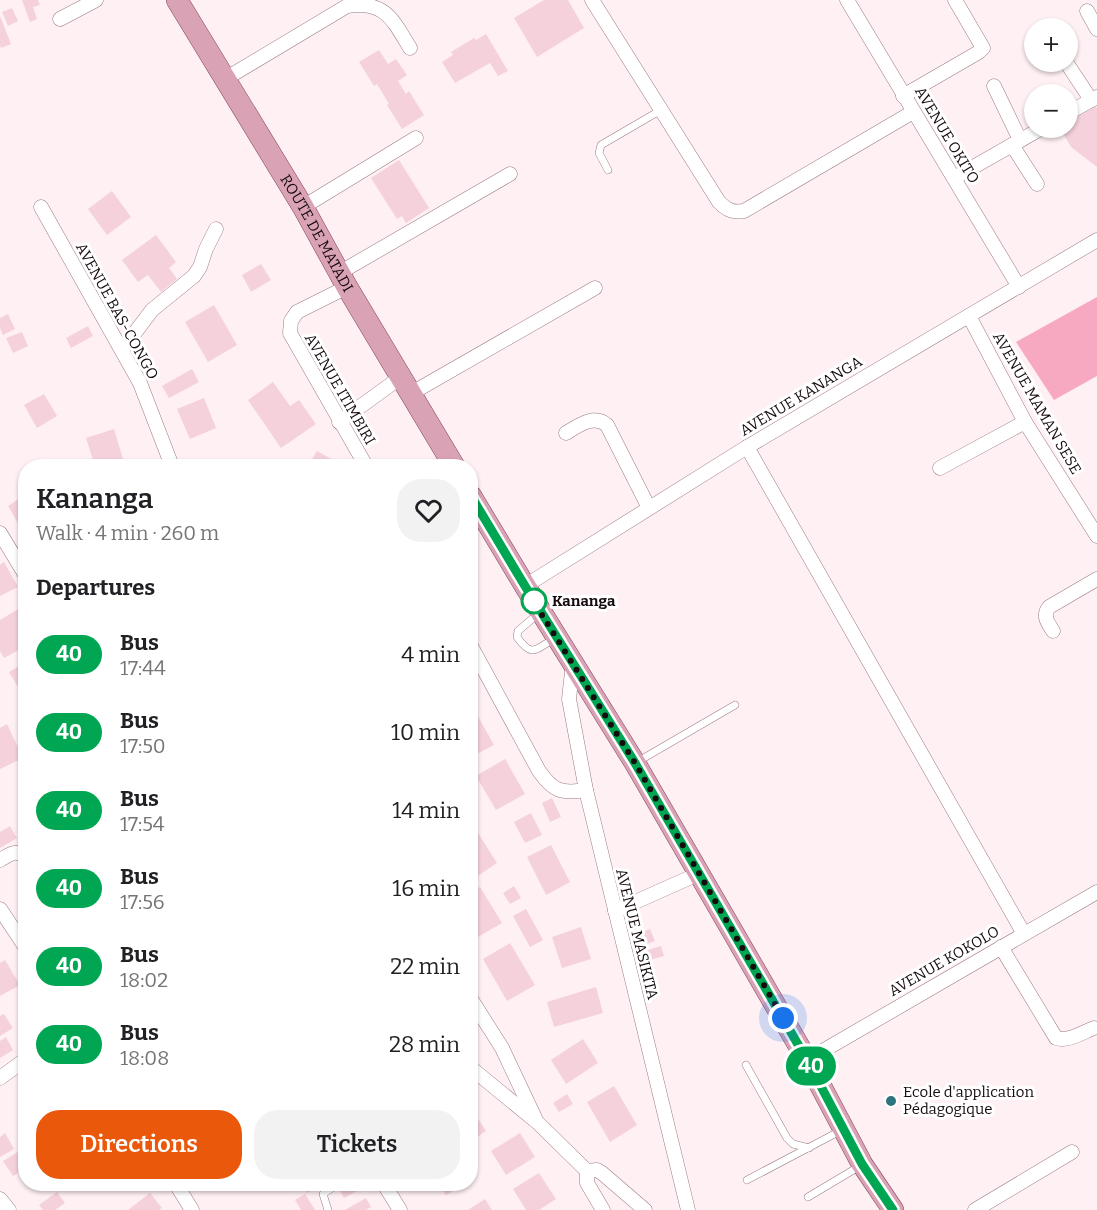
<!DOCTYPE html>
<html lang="en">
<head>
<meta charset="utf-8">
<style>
  body { margin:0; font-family:Bitter,serif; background:#f2f2f2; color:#202124; height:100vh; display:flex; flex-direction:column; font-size:22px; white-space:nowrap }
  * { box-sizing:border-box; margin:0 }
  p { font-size:20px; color:#757577 }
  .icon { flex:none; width:33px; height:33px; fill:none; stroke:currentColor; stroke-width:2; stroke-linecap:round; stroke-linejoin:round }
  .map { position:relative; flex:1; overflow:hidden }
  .panel { position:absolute; left:18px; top:459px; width:460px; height:732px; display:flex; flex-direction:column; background:#fff; border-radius:24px; box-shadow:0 2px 4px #0004 }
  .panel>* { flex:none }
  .badge { padding:0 12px; border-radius:20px; font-size:21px; line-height:39px }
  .controls { position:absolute; left:1024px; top:18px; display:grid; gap:12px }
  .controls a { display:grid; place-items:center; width:54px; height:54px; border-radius:50%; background:#fff; box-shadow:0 2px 4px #0004; font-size:30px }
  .you { position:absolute; width:30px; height:30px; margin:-15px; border:4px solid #fff; border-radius:50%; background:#1a73e8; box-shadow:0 0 0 9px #1a73e833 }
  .map>.badge { position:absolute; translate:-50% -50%; box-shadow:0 0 0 3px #fff }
  h2 { padding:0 18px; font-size:22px; line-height:54px }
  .round { display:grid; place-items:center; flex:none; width:63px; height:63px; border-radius:24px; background:#f2f2f2 }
  .overview { display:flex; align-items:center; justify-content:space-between; height:102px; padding:0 18px }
  h1 { font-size:28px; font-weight:600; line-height:45px }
  .action { display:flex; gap:12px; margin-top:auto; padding:12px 18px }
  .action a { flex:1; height:69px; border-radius:24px; background:#ea580c; color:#fff; font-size:24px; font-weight:600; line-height:69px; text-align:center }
  .action a+a { background:#f2f2f2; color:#202124 }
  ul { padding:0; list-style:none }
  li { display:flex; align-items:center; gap:18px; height:78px; padding:0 18px }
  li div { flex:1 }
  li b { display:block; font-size:22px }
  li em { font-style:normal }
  li .badge { min-width:66px; font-weight:700; text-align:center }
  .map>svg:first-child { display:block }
  .green { fill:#f7a9c1 }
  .building { fill:#f5d1db }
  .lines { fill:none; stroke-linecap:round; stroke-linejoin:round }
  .service-casing { stroke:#9a7c84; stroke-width:8 }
  .minor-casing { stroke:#9a7c84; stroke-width:15 }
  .primary-casing { stroke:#84455b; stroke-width:22 }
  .service { stroke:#fff; stroke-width:7 }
  .minor { stroke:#fff; stroke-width:14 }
  .primary { stroke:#d9a2b5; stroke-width:21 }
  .line-casing { stroke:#fff; stroke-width:14 }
  .line { stroke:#00a651; stroke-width:9 }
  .walk { stroke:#160b0e; stroke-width:6; stroke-dasharray:0 10.8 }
  .stop-dot { fill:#fff; stroke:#00a651; stroke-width:3 }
  .poi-dot { fill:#2d747f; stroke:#fff; stroke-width:2 }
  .labels { text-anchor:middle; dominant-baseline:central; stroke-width:6; stroke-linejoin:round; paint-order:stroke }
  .street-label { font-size:15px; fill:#160b0e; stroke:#fff }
  .stop-label { font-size:15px; font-weight:bold; fill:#160b0e; stroke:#fff; text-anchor:start }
  .poi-label { font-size:15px; fill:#160b0e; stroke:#fff; text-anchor:start }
</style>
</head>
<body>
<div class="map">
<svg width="1097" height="1210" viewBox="0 0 1097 1210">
  <rect width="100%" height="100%" fill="#fff0f4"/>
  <polygon class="green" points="1097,297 1097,376 1054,400 1016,342"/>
  <g class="building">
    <polygon points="22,0 38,0 40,5 33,7 37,19 30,22"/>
    <polygon points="544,0 568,0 584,28 537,57 514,18"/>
    <polygon points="12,8 18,21 8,26 2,12"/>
    <polygon points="0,16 11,44 1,48 0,45"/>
    <polygon points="486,34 508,71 498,76 490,63 455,83 442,62 453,55 451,52 474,38 476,40"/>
    <polygon points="379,50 388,64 396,59 407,75 398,81 406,94 409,91 424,115 402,129 387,105 389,104 377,84 374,86 359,62"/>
    <polygon points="1090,103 1097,108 1097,167 1071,147 1060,128 1068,128 1068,119"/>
    <polygon points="399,160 429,208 406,223 402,216 397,219 371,178"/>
    <polygon points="112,191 131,217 107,235 88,209"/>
    <polygon points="156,235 176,262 169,268 177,279 161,292 148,275 138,282 122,260"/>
    <polygon points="261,264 271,280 251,292 242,275"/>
    <polygon points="214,305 237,345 208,362 185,322"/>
    <polygon points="8,314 15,329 3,335 0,328 0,318"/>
    <polygon points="88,326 93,336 71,348 66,338"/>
    <polygon points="22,332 28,346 13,353 6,338"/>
    <polygon points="192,369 199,382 169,398 162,386"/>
    <polygon points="273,382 290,406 299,400 316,424 281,448 248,400"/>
    <polygon points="44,394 57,416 37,428 24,405"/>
    <polygon points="204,398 216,428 190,439 177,409"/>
    <polygon points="114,429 125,466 95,466 86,438"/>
    <polygon points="317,451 344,466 308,466"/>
    <polygon points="22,497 26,503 26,537 8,506"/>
    <polygon points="4,562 18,587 0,596 0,565"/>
    <polygon points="20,608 26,618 26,646 4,658 0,651 0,620"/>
    <polygon points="26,662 26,700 9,672"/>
    <polygon points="475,711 494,745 475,755 471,748 471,713"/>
    <polygon points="7,724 23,758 0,769 0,728"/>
    <polygon points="505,759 525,794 496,810 476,776"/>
    <polygon points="552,798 561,817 550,822 542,803"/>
    <polygon points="531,813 542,835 525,843 514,822"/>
    <polygon points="10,826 17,838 0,848 0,832"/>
    <polygon points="478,833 497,863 476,877 471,869 471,837"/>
    <polygon points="551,845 570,882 546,895 527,857"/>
    <polygon points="514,886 521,898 510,904 503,893"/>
    <polygon points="480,887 502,923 471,941 471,892"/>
    <polygon points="526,909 543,940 530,947 513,916"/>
    <polygon points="581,927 591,959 562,968 552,937"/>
    <polygon points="650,929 655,941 639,947 634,935"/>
    <polygon points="510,943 535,985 507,1001 483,959"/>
    <polygon points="661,946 664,956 643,962 641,952"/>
    <polygon points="5,960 20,985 0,996 0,963"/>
    <polygon points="596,987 603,1013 554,1027 547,1002"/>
    <polygon points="4,1014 13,1028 0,1036 0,1016"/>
    <polygon points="6,1037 13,1050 0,1058 0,1041"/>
    <polygon points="583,1039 598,1063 566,1084 551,1060"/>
    <polygon points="614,1086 637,1125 610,1142 587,1102"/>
    <polygon points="567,1094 573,1104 559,1112 553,1103"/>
    <polygon points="471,1108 486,1131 471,1141"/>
    <polygon points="5,1133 14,1149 0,1157 0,1137"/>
    <polygon points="520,1133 535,1157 506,1175 491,1151"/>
    <polygon points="26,1147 26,1168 13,1176 3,1161"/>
    <polygon points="539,1173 556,1199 539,1210 526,1210 513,1189"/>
    <polygon points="305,1184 322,1184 307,1193 302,1185"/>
    <polygon points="342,1184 353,1184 357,1191 344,1198 337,1186"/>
    <polygon points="439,1184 465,1184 446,1195"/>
    <polygon points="57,1192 65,1203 55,1210 43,1210 39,1205"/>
    <polygon points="150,1193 162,1208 159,1210 128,1210"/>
    <polygon points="305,1194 315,1210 301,1210 295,1200"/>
    <polygon points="366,1198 371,1207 366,1210 345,1210"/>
    <polygon points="485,1199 492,1210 468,1210"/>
  </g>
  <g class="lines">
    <defs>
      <g id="service">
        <polyline points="608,170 599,153 601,145 661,110"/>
        <path d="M539 613 518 631 517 637C532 658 535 650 555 638"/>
        <polyline points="637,762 735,705"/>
        <polyline points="746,1065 787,1138 793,1144 809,1148"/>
        <polyline points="747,1180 842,1130"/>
        <polyline points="808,1197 860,1166"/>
        <polyline points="328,1210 323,1194 338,1184"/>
      </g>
      <g id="minor">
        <path d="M592 0 719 202C727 210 733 213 744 211L913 112"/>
        <polyline points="847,0 1019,287"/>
        <polyline points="1087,11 1097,29"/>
        <polyline points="60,19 96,0"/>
        <polyline points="1066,62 1091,100"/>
        <path d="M225 79 347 6C385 0 393 20 410 48"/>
        <polyline points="994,86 1020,140"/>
        <polyline points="903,96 979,52 983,48 955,0"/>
        <polyline points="1068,113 1097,97"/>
        <polyline points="1012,145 1037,184"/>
        <polyline points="954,178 1042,128"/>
        <polyline points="41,207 140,383 172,466"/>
        <polyline points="303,207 416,138"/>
        <polyline points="339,273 510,174"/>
        <polyline points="347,287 297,312 291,321 290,333 366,466"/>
        <polyline points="969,316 1025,422 1097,536"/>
        <polyline points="122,350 152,310 194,276 200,267 206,249 216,229"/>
        <polyline points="410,394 595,288"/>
        <polyline points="339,422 401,377"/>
        <path d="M566 433C579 425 594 414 607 425L649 508"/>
        <polyline points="747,447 1024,934"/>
        <polyline points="940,468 1025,422"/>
        <polyline points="0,533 26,576"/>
        <polyline points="525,586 747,447 1097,240"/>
        <path d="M1053 631C1048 623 1042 616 1049 607L1097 579"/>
        <path d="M471 646 539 771C553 791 561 794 586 790"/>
        <polyline points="573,663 569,699 586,790 688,1210"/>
        <path d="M0 860C11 854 15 849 26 857"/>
        <polyline points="0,909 26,948"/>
        <polyline points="615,911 698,874"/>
        <path d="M1001 947 1056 1038C1068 1042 1083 1032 1094 1028"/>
        <polyline points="471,999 502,1048 535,1118"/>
        <polyline points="807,1060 1097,892"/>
        <polyline points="471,1068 537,1122 587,1171 597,1170 602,1173 645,1210"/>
        <polyline points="0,1078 26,1059"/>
        <polyline points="587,1171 587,1183 603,1210"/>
        <polyline points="176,1184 192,1210"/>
        <polyline points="384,1184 400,1210"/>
        <polyline points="0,1199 9,1210"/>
        <polyline points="975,1210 1072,1152"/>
      </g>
      <g id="primary">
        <path id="s1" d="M177 0 303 207 347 287 454 466"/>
        <polyline points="471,496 525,586 635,763 807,1060 862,1164 893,1210"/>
      </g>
    </defs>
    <use href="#service" class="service-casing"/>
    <use href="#minor" class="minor-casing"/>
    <use href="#primary" class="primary-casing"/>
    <use href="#service" class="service"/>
    <use href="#minor" class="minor"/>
    <use href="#primary" class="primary"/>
  </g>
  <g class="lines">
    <defs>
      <polyline id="line" points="471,496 525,586 635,763 807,1060 862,1164 893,1210"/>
    </defs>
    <use href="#line" class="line-casing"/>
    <use href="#line" class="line"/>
    <polyline class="walk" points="534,601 532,599 635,763 783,1018"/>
  </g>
  <circle class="stop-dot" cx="534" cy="601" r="12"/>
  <circle class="poi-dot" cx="891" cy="1101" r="6"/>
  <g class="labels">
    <g class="street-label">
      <text transform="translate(947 135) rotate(59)">AVENUE OKITO</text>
      <text stroke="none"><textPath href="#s1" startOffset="272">ROUTE DE MATADI</textPath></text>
      <text transform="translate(117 311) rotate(61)">AVENUE BAS-CONGO</text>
      <text transform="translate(340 389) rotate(60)">AVENUE ITIMBIRI</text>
      <text transform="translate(801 396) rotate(-31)">AVENUE KANANGA</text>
      <text transform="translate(1037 403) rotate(60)">AVENUE MAMAN SESE</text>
      <text transform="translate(637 934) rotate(76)">AVENUE MASIKITA</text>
      <text transform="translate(944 961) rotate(-30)">AVENUE KOKOLO</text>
    </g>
    <g class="stop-label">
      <text x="552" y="601">Kananga</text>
    </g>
    <g class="poi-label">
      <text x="903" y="1092">Ecole d'application<tspan x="903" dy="17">Pédagogique</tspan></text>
    </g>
  </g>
</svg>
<div class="controls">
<a>+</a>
<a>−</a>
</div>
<div class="you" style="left:783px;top:1018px"></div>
<b class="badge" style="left:811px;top:1066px;background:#00a651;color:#fff">40</b>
<section class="panel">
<div class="overview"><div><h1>Kananga</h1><p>Walk · 4 min · 260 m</p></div><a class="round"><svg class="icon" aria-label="heart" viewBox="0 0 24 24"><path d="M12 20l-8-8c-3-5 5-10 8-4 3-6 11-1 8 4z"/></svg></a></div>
<h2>Departures</h2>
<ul>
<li><span class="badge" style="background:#00a651;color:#fff">40</span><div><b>Bus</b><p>17:44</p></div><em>4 min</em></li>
<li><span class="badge" style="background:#00a651;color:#fff">40</span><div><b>Bus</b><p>17:50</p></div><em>10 min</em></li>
<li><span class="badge" style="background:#00a651;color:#fff">40</span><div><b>Bus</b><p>17:54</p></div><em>14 min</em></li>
<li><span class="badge" style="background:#00a651;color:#fff">40</span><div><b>Bus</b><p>17:56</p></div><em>16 min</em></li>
<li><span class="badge" style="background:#00a651;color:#fff">40</span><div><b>Bus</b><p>18:02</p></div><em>22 min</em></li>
<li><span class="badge" style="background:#00a651;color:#fff">40</span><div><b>Bus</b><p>18:08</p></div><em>28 min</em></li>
</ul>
<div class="action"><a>Directions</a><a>Tickets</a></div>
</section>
</div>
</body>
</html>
